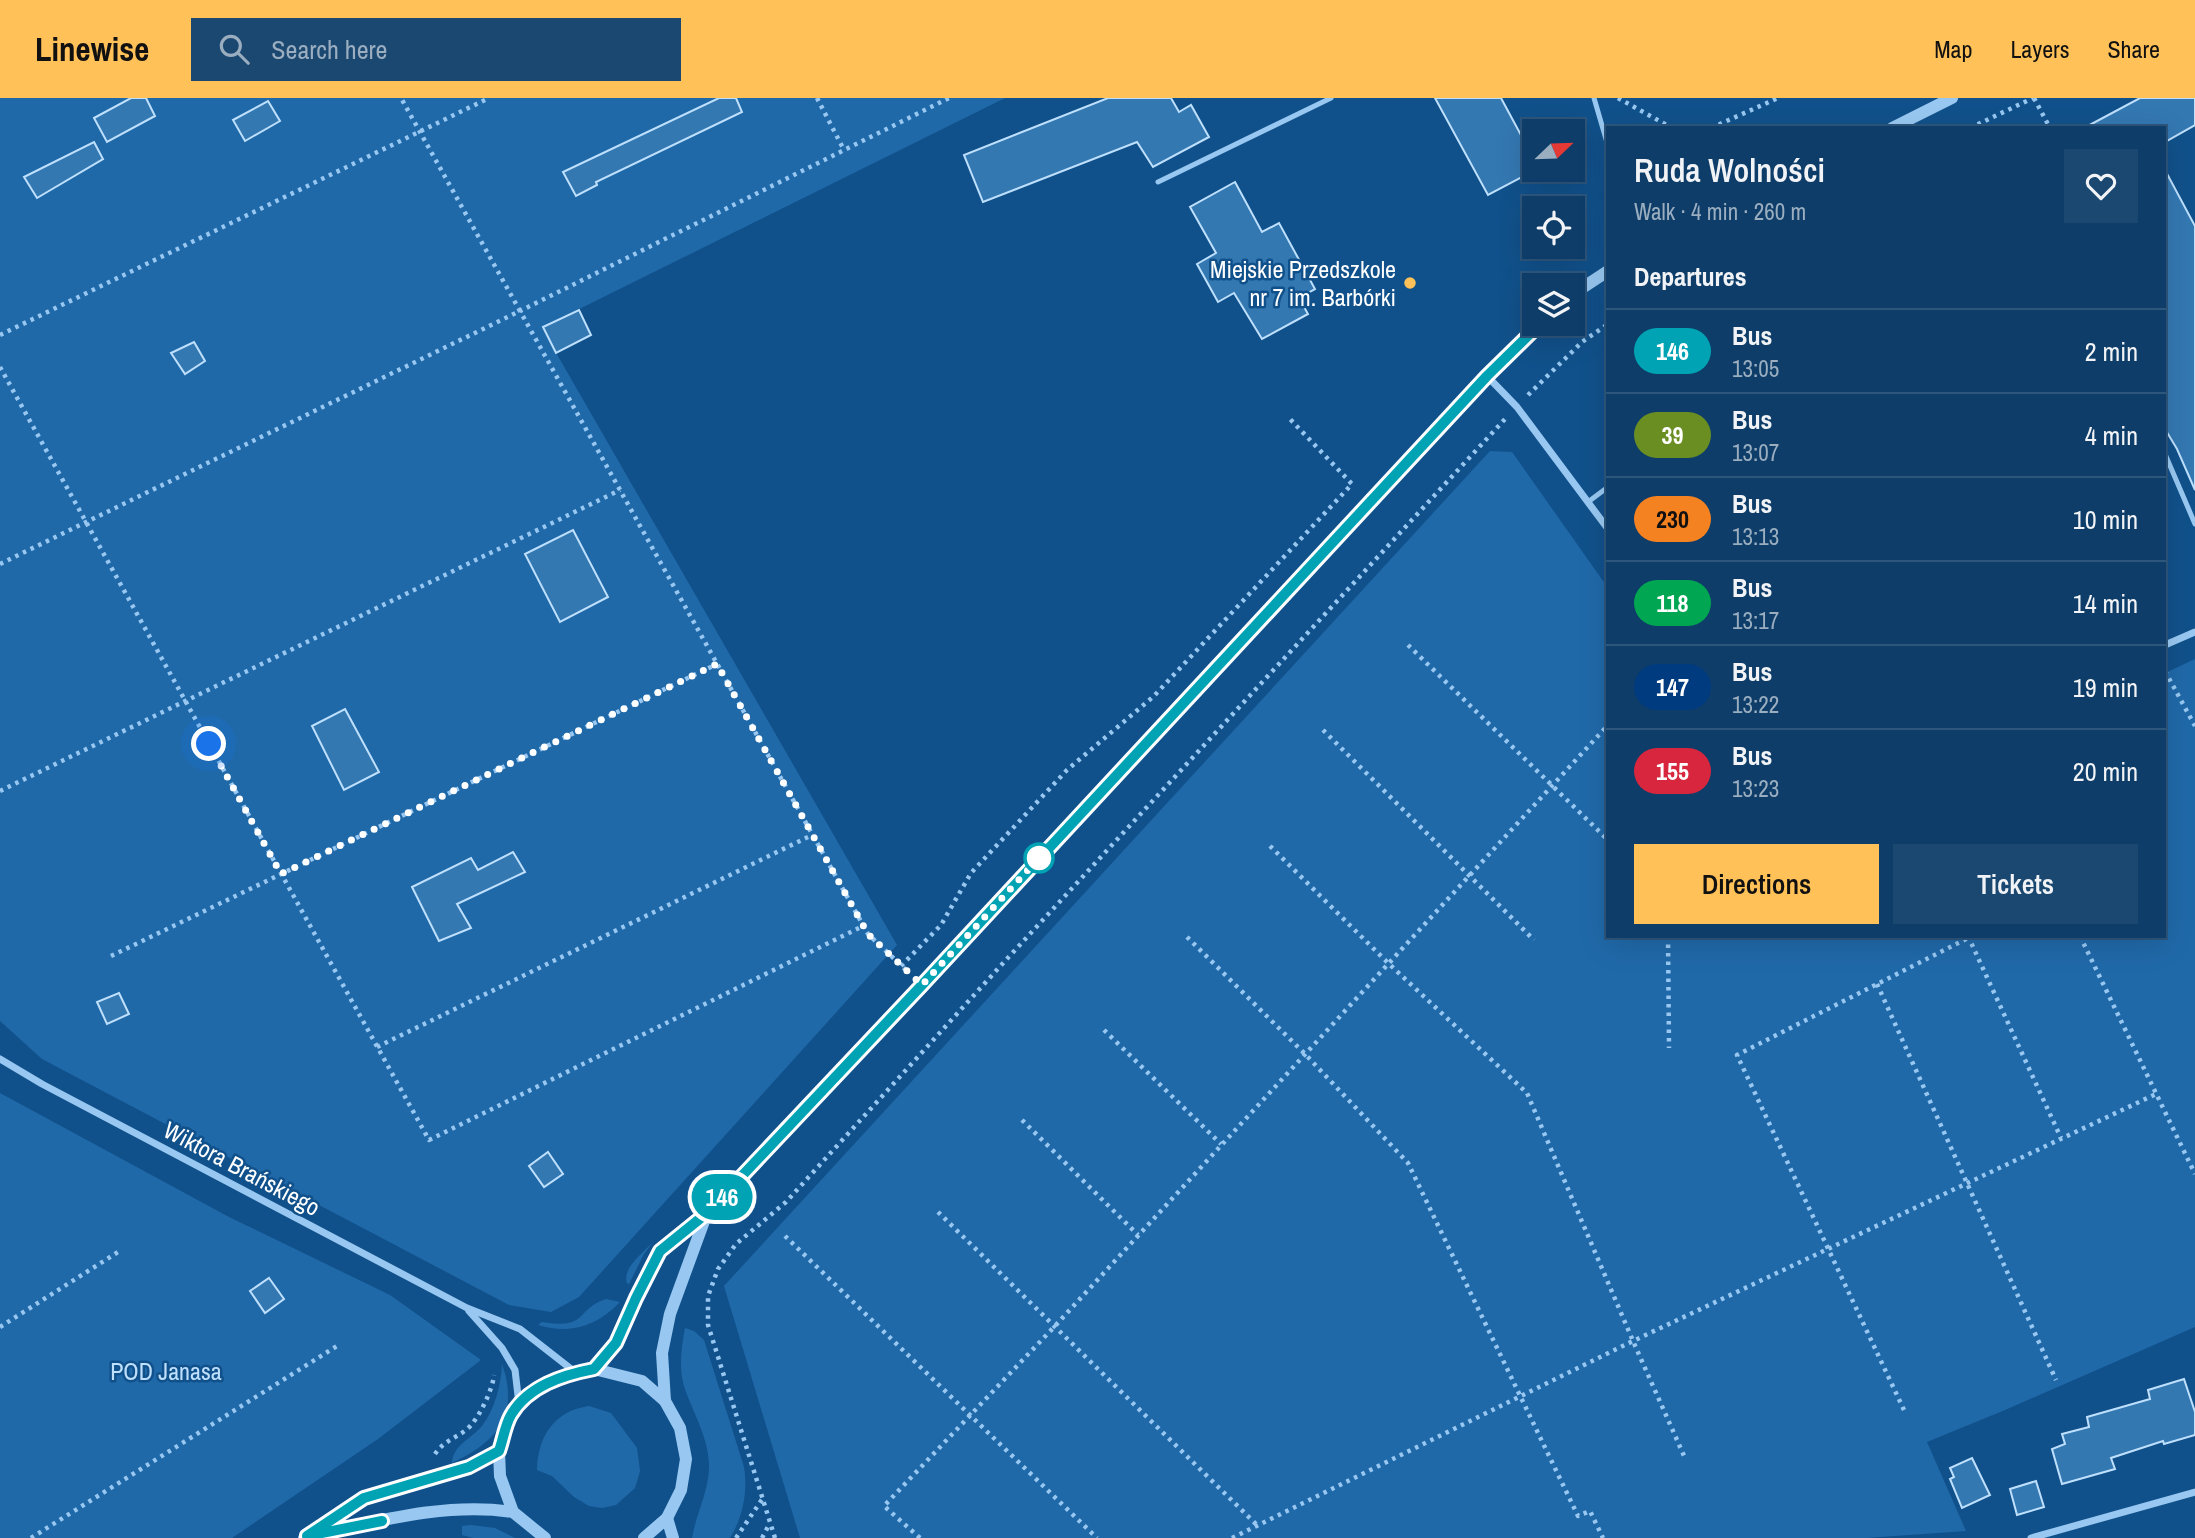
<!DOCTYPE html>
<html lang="en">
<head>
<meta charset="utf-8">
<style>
  body { margin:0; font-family:"Archivo Narrow",sans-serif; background:#1b4871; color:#f1f3f6; height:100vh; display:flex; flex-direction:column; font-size:26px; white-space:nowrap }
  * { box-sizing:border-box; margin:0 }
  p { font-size:23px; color:#9aaec0 }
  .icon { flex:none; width:38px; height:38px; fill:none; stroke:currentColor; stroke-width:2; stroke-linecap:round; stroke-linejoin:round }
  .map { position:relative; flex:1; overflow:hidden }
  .panel { position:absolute; left:1606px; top:28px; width:560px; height:812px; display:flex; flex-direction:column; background:#0d3d68; border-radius:0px; box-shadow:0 7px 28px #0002,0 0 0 2px #2d567c }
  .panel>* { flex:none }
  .badge { padding:0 14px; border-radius:23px; font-size:24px; line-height:46px }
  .needle { width:46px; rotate:67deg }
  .buttons { position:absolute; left:1522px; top:21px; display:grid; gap:14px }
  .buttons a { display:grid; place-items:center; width:63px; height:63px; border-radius:0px; background:#0d3d68; box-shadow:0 7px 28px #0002,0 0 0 2px #2d567c; font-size:35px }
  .you { position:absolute; width:35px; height:35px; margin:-18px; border:5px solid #fff; border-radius:50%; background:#1a73e8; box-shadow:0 0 0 10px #1a73e833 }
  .map>.badge { position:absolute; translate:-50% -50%; box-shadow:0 0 0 4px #fff }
  h2 { padding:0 28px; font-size:26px; line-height:63px }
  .round { display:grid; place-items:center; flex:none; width:74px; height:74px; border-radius:0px; background:#1b4871 }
  .overview { display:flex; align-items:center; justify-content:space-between; height:119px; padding:0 28px }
  h1 { font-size:33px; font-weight:600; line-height:52px }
  .action { display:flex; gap:14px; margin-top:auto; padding:14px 28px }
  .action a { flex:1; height:80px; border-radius:0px; background:#ffc158; color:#111; font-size:28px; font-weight:600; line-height:80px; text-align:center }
  .action a+a { background:#1b4871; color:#f1f3f6 }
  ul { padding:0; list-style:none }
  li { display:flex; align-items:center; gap:21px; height:84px; padding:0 28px; border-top:2px solid #2d567c }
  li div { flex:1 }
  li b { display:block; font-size:26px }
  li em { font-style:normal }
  li .badge { min-width:77px; font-weight:700; text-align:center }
  header { display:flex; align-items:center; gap:42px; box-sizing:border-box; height:98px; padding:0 35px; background:#ffc158; color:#111 }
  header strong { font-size:33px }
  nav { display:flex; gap:38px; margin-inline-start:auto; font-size:24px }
  .search { width:490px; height:63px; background:#1b4871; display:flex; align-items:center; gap:18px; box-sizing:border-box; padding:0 24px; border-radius:0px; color:#9aaec0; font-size:26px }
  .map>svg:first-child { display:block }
  .green { fill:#2069a9 }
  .building { fill:#3478b2; stroke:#bee0fd; stroke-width:2 }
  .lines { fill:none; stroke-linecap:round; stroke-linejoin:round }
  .path { stroke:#98c8f1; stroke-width:4.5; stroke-dasharray:3.5 5; stroke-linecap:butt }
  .service { stroke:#98c8f1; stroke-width:5 }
  .minor { stroke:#98c8f1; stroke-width:7 }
  .tertiary { stroke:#98c8f1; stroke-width:12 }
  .line-casing { stroke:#fff; stroke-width:16 }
  .line { stroke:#00a3b4; stroke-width:10 }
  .walk { stroke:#fff; stroke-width:7; stroke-dasharray:0 12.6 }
  .poi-dot { fill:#ffc158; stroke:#11518b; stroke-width:2.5 }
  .stop-dot { fill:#fff; stroke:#00a3b4; stroke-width:3.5 }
  .labels { text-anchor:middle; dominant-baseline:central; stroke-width:5; stroke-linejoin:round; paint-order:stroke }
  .poi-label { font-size:24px; fill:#fff; stroke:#11518b; text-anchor:end }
  .street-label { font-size:24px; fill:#fff; stroke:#11518b }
  .park-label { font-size:24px; fill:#bee0fd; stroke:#11518b }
</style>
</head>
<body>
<header>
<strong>Linewise</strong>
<div class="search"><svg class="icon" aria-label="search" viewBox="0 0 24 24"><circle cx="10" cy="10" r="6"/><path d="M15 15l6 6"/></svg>Search here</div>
<nav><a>Map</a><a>Layers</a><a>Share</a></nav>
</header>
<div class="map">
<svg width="2195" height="1440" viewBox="0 0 2195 1440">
  <rect width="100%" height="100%" fill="#11518b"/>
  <g class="green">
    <polygon points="0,0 1005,0 543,229 555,253 897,847 579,1199 551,1214 509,1207 42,961 0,923"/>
    <polygon points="1490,353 1512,354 1608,490 1608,838 2165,838 2165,575 2195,561 2195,1229 2005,1312 1927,1344 1966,1433 1866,1440 800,1440 724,1188"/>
    <polygon points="0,995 229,1119 390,1197 481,1262 378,1341 232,1440 0,1440"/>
    <path d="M653 1144 644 1156 629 1186 627 1185C622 1170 643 1155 653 1144Z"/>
    <path d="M606 1201 620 1204C597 1228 571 1237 538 1227L542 1224C589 1232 575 1211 606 1201Z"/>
    <path d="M685 1230 694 1233 704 1242 744 1369C748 1393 743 1419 730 1440H692C696 1416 710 1391 709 1366 708 1340 695 1318 686 1294 678 1274 681 1251 685 1230Z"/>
    <path d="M502 1266C520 1317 497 1344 452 1365 453 1347 471 1341 482 1328 495 1311 501 1287 502 1266Z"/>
    <path d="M589 1308 611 1315 637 1350 640 1373 635 1390 616 1407 602 1410 589 1408 574 1399 552 1378 537 1372C538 1338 554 1313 589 1308Z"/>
    <polygon points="471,1427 495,1430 515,1440 473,1440 462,1437 462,1428"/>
  </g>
  <g class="building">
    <polygon points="131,0 146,0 155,18 107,44 94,20"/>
    <polygon points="719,0 736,0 742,14 596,84 597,87 576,98 563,74"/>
    <polygon points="1108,0 1171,0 1179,14 1191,7 1209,39 1153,69 1137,44 983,104 964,57"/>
    <polygon points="1435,0 1501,0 1535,63 1535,72 1488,97"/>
    <polygon points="2140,0 2195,0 2195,27 2165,44 2165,30 2084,30"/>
    <polygon points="268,3 280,23 245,43 233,22"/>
    <polygon points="94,44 103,61 37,100 24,79"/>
    <polygon points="2165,72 2195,128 2195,392 2177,351 2165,331"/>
    <polygon points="1235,84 1262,134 1279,125 1315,191 1299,200 1308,216 1262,241 1234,195 1218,204 1197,166 1216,155 1190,109"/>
    <polygon points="579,212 591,237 556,255 543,229"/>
    <polygon points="194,244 205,263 185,276 171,255"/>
    <polygon points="573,432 608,499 560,524 525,456"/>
    <polygon points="345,611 379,674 344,692 312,628"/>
    <polygon points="513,754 525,774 457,806 471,830 439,843 412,789 471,760 478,772"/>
    <polygon points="119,895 129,916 107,926 97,904"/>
    <polygon points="548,1054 563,1076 544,1089 529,1068"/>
    <polygon points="269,1180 284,1201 265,1215 250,1193"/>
    <polygon points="2184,1281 2195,1314 2195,1337 2164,1346 2163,1343 2111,1360 2115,1371 2062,1386 2052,1351 2065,1346 2062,1336 2089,1329 2087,1319 2150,1301 2148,1292"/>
    <polygon points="1972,1360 1990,1397 1962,1410 1950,1381 1954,1379 1950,1370"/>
    <polygon points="2036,1383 2044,1409 2017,1417 2010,1391"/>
  </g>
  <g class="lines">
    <g class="path">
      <polyline points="817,0 844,52"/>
      <polyline points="1618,0 1672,30"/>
      <polyline points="2034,0 2050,30"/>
      <polyline points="1711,30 1778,0"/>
      <polyline points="1970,30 2033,0"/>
      <polyline points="0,237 489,0"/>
      <polyline points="0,269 429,1042 863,828"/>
      <polyline points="1528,297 1582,244 1608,226"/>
      <polyline points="0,466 520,213 401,0"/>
      <polyline points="1408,547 1608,742"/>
      <polyline points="2165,573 2195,628"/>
      <polyline points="1323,632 1534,842"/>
      <polyline points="0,693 620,392"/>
      <polyline points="1270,748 1387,864 1527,995 1633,1243 1685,1360"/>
      <polyline points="1668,838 1669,950"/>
      <polyline points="1968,838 2061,1040"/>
      <polyline points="2080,838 2195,1076"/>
      <polyline points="1187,839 1305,956 1408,1065 1578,1418 1590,1413 1603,1440"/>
      <polyline points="111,858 717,566"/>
      <polyline points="901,868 941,827 971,775 1067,672 1154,598 1352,386 1289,320"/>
      <polyline points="906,872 868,836 520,213 949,0"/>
      <polyline points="1877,886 2056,1282"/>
      <polyline points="1104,932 1221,1046"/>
      <polyline points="377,949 812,737"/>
      <polyline points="1022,1022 1138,1137"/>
      <polyline points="938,1114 1258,1428"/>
      <polyline points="785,1138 1097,1440"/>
      <polyline points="0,1229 118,1154"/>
      <polyline points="1904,1312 1737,957 1972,838"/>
      <path d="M435 1356C444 1343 454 1341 466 1332 478 1323 493 1291 494 1277"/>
      <polyline points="31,1440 337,1248"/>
      <polyline points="736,1440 763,1400"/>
      <polyline points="762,1440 770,1425"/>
      <polyline points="775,1440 708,1227 708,1198 718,1171 736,1146 786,1104 1005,863 1505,321"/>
      <polyline points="920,1440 884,1408 1055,1228 1608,627"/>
      <polyline points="1232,1440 1633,1243 2156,996"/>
    </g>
    <g class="service">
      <polyline points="1594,0 1608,48"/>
      <polyline points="1158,84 1331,0"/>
      <polyline points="2165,356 2195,426"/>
      <polyline points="1588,404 1608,389"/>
    </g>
    <g class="minor">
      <polyline points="1487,278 1517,309 1608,431"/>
      <polyline points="2165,547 2195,534"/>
      <polyline points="0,961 42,986 467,1210 520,1231 575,1274"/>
      <polyline points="469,1213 502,1250 515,1272 519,1306"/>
      <polyline points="2031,1440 2195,1394"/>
    </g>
    <g class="tertiary">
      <polyline points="1892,30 1952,0"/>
      <polyline points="1573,196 1608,173"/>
      <polyline points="594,1271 616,1245 636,1200 660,1153 707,1115 922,887 1487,278 1540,226"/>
      <polyline points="665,1303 662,1255 670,1216 707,1115"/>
      <polyline points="667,1420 673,1440"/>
      <path d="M314 1437C379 1423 446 1404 513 1414"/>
      <polyline points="304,1440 364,1400 469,1369 499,1353"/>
      <polyline points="545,1440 513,1414 500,1378 499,1353 509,1319 519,1306 543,1286 575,1274 594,1271 642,1283 665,1303 680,1330 686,1361 681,1392 667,1420 644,1440"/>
    </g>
  </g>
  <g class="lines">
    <defs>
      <path id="line" d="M382 1423 307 1438 364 1400 469 1369 499 1353C503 1342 505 1327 511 1317 528 1288 563 1277 594 1271L616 1245 636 1200 660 1153 707 1115 922 887 1487 278 1540 226"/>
    </defs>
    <use href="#line" class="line-casing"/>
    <use href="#line" class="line"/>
    <polyline class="walk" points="209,646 281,776 717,566 868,836 922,887 1039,760"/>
  </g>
  <circle class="poi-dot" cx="1410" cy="185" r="7"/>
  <circle class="stop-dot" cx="1039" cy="760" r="14"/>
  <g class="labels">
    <g class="poi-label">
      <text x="1396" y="171">Miejskie Przedszkole<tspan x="1396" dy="28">nr 7 im. Barbórki</tspan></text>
    </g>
    <g class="street-label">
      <text transform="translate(242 1070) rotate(28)">Wiktora Brańskiego</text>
    </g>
    <g class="park-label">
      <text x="166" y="1273">POD Janasa</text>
    </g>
  </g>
</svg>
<div class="buttons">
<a><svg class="needle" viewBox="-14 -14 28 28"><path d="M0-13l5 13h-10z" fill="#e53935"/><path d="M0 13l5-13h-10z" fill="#9aaec0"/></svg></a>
<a><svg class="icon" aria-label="locate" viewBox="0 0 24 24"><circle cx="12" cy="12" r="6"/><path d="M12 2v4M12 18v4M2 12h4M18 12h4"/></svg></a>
<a><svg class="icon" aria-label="layers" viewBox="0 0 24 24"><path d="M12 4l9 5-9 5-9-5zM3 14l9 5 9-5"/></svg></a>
</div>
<div class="you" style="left:209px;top:646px"></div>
<b class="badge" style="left:722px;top:1099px;background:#00a3b4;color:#fff">146</b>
<section class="panel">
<div class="overview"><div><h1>Ruda Wolności</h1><p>Walk · 4 min · 260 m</p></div><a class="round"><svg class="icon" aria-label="heart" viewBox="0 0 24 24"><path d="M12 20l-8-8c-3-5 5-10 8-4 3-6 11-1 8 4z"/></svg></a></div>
<h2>Departures</h2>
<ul>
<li><span class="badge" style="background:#00a3b4;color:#fff">146</span><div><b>Bus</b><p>13:05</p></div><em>2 min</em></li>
<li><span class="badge" style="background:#6b8e23;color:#fff">39</span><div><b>Bus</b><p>13:07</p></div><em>4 min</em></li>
<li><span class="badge" style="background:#f58220;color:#111">230</span><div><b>Bus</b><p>13:13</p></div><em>10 min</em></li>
<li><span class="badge" style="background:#00a651;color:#fff">118</span><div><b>Bus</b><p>13:17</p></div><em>14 min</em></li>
<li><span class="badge" style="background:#003b80;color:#fff">147</span><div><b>Bus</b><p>13:22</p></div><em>19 min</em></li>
<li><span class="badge" style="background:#d7263d;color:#fff">155</span><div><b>Bus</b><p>13:23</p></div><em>20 min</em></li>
</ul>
<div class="action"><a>Directions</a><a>Tickets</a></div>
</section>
</div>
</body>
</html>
